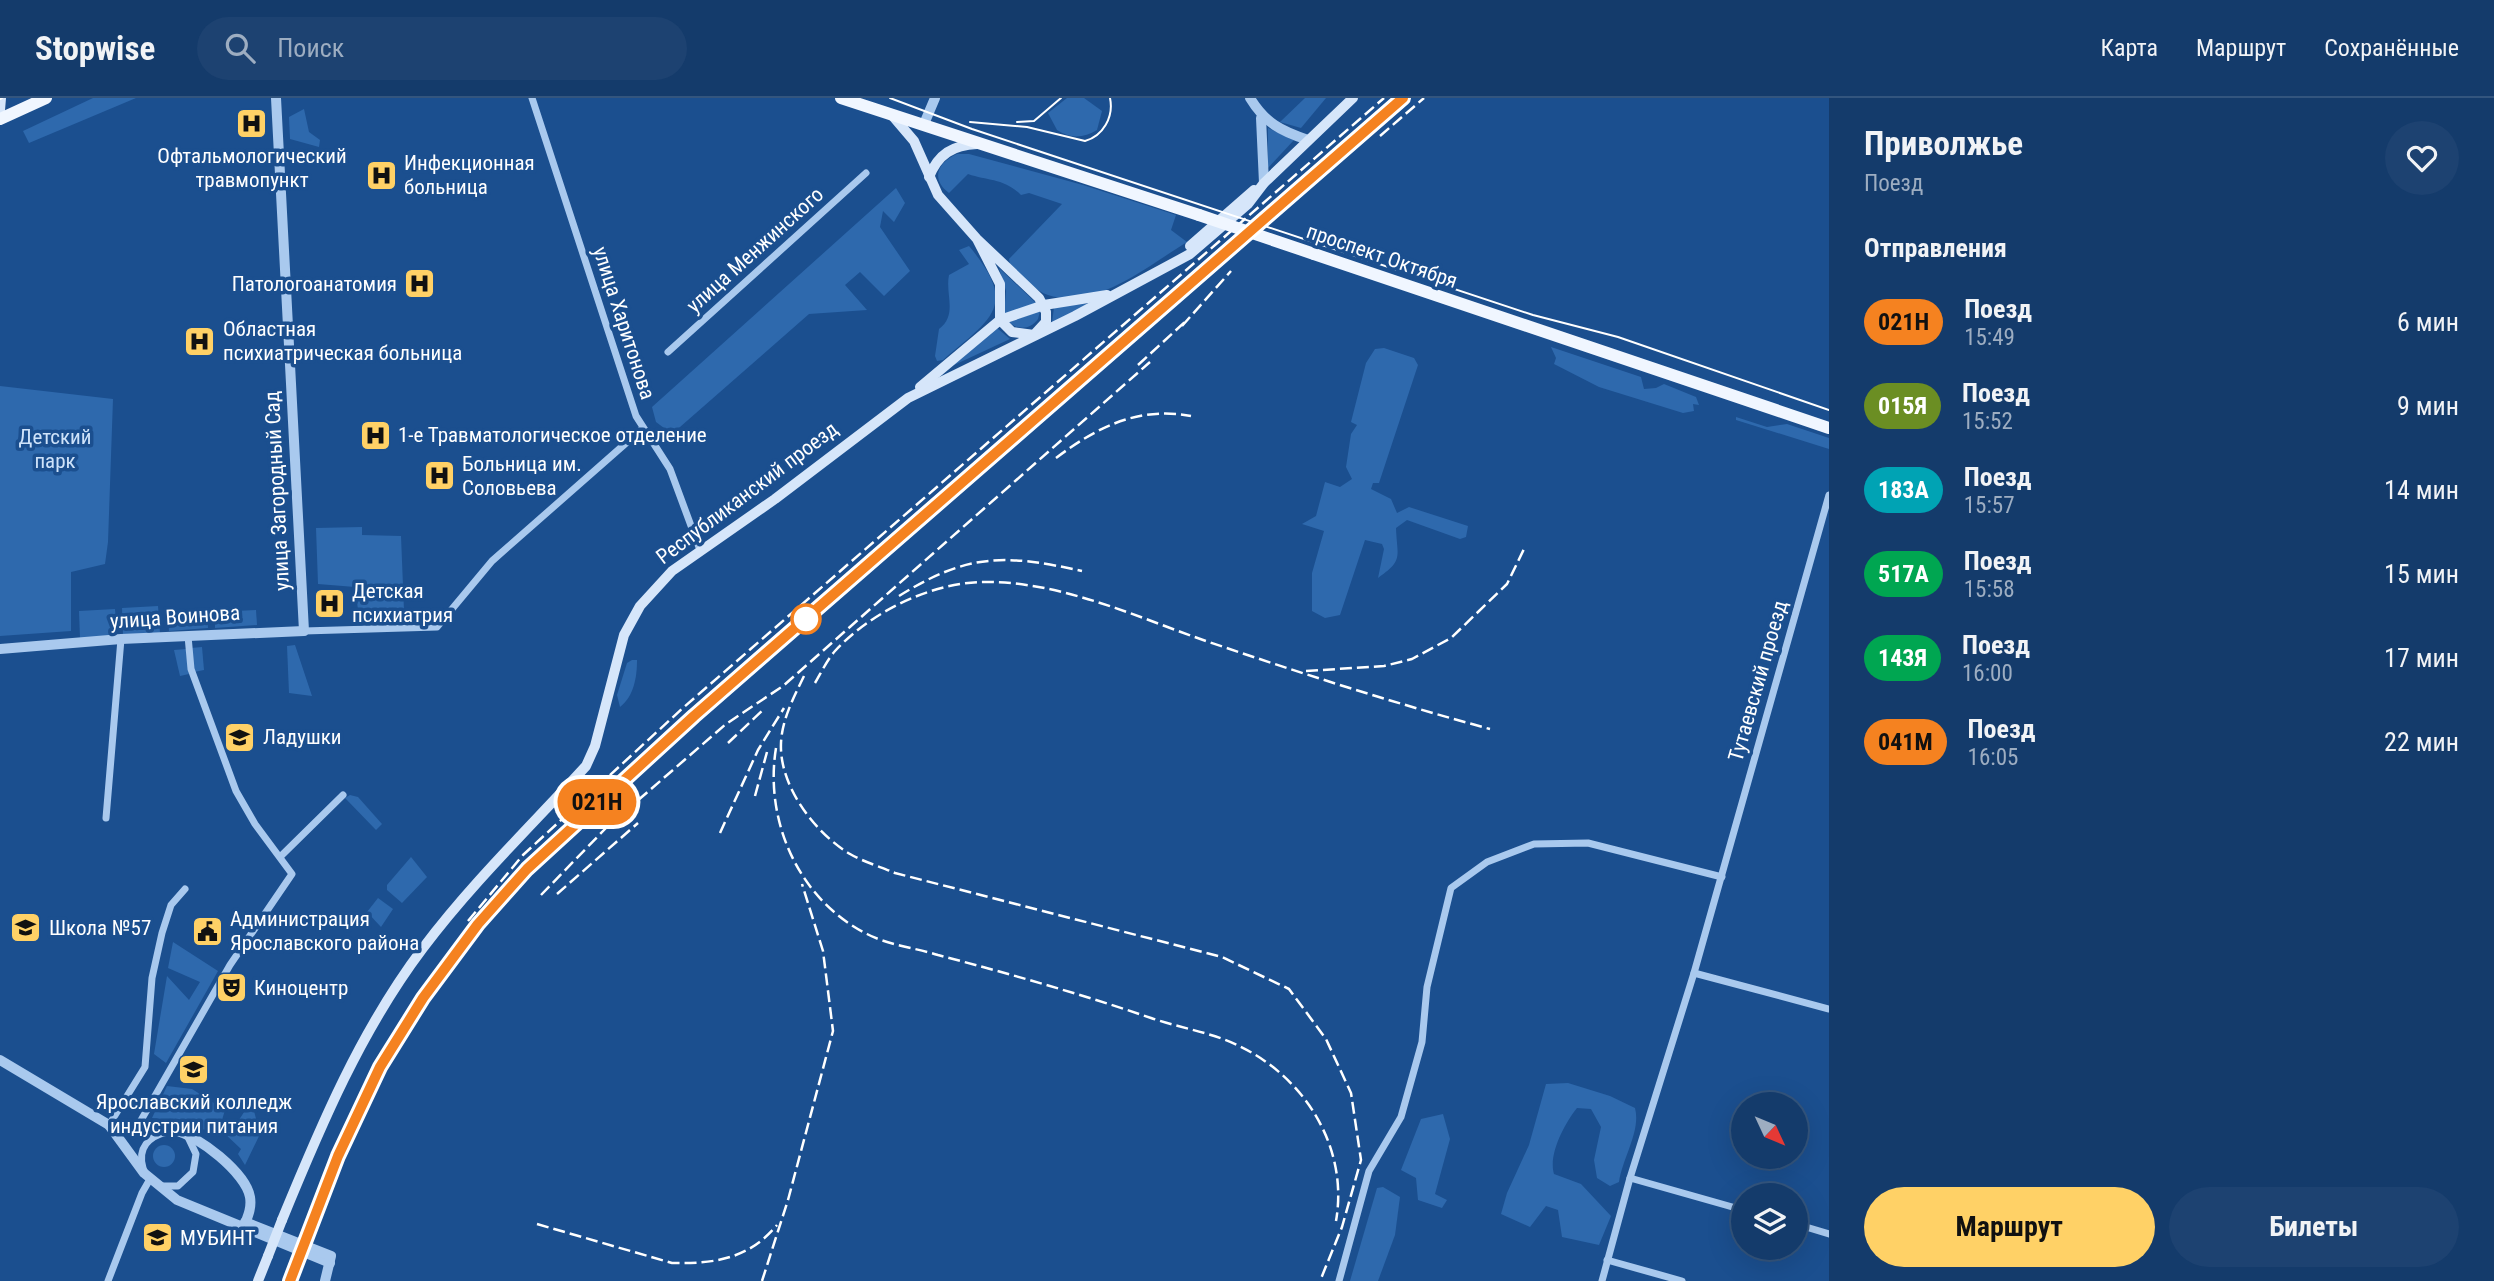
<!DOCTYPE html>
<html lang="ru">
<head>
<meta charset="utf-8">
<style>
  body { margin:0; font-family:"Roboto Condensed",sans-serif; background:#1d4271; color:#f1f3f6; height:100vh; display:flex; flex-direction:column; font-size:26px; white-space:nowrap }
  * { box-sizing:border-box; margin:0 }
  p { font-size:23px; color:#9dadc1 }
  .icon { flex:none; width:38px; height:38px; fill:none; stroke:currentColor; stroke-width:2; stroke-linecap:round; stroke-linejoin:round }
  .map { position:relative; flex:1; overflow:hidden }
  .side { display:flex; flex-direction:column; background:#143b6b; width:665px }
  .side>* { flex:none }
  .badge { padding:0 14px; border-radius:23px; font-size:24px; line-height:46px }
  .needle { width:46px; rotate:134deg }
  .controls { position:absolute; left:1731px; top:994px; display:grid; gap:14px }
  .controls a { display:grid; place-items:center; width:77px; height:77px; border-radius:50%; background:#143b6b; box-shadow:0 7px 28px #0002,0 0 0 2px #33557e; font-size:35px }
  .map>.badge { position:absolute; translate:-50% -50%; box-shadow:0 0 0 4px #fff }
  h2 { padding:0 35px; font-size:26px; line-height:63px }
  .round { display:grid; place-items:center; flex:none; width:74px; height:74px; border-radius:37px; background:#1d4271 }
  .headline { display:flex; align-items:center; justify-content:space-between; height:119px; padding:0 35px }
  h1 { font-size:33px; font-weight:700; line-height:52px }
  .cta { display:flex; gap:14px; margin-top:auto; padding:14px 35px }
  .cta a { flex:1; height:80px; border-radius:42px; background:#ffd166; color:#111; font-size:28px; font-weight:700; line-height:80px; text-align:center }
  .cta a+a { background:#1d4271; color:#f1f3f6 }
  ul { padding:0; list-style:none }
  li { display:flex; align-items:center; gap:21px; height:84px; padding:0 35px }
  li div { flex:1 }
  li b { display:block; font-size:26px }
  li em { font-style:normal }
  li .badge { min-width:77px; font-weight:700; text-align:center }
  header { display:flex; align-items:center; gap:42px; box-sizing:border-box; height:98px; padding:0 35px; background:#143b6b; border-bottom:2px solid #33557e }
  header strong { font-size:33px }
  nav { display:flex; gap:38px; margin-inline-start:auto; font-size:24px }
  .search { width:490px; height:63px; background:#1d4271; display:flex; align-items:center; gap:18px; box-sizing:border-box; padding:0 24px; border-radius:38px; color:#9dadc1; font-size:26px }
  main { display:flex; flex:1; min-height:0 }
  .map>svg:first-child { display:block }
  .green { fill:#2e69ad }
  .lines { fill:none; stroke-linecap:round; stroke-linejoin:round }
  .minor { stroke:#a9c9ee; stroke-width:7 }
  .tertiary { stroke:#a9c9ee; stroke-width:10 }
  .secondary { stroke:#d6e6fa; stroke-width:10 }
  .primary { stroke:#f0f6ff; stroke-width:12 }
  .tram { stroke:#fff; stroke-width:2 }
  .rail { stroke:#fff; stroke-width:2.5; stroke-dasharray:12 5; stroke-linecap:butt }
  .secondary-bridge { stroke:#d6e6fa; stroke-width:10 }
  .primary-bridge { stroke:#f0f6ff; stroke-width:12 }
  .line-casing { stroke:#fff; stroke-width:16 }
  .line { stroke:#f58220; stroke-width:10 }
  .stop-dot { fill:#fff; stroke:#f58220; stroke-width:3.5 }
  .labels { text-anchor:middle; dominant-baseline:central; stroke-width:7; stroke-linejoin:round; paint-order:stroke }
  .poi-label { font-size:21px; fill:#fff; stroke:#1b4f8f; text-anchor:start }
  .street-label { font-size:21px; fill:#fff; stroke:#1b4f8f }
  .park-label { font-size:21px; fill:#cfe3fa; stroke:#1b4f8f }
</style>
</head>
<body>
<header>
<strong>Stopwise</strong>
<div class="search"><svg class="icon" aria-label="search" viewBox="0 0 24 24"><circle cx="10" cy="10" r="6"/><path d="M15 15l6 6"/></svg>Поиск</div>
<nav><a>Карта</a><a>Маршрут</a><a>Сохранённые</a></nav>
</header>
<main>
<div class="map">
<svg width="1829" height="1183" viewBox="0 0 1829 1183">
  <rect width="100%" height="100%" fill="#1b4f8f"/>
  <g class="green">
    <polygon points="93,0 136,0 29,45 23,33"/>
    <path d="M1067 0H1084L1102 13 1097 32C1084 40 1070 41 1057 32L1048 15Z"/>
    <polygon points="1305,0 1326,0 1301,30 1280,24"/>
    <polygon points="304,11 309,34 320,42 319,49 290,41 289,19"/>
    <polygon points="1268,30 1294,42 1268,70"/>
    <path d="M957 56H969L1083 87 1176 117 1171 132 1187 144C1149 167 1095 213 1048 197 1033 192 1021 177 1010 166L1009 161 1062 106 1029 95 1021 97C1004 80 988 83 968 76L949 95C930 81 938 64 957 56Z"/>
    <polygon points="896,90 905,105 894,124 883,113 880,129 910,173 884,198 860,174 845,187 867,212 809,216 672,336 656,324 652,309"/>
    <path d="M969 148C1019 208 992 220 943 262L937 263 935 258 939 231C958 217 945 196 949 177L969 166 959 152Z"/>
    <polygon points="999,170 1036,205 1004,216 1006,193"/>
    <polygon points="1093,205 1052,225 1054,209"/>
    <path d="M1040 213 1038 221C1031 231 1018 233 1009 224Z"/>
    <polygon points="997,230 1010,241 952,268"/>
    <polygon points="1551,249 1641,279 1644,291 1656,290 1664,286 1696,299 1699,307 1693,306 1694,313 1683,315 1599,289 1554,266 1556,260"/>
    <path d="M1384 250 1414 260 1418 267 1379 385H1373L1371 391 1391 401 1397 415 1409 409 1468 428 1466 439 1460 441 1407 422 1396 430C1397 459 1404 462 1378 480L1384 451 1382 446 1365 442 1340 517 1325 520 1312 513V475L1324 433 1302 426 1316 418 1325 384 1340 389 1352 381 1346 369 1351 336 1357 327 1351 324 1366 265 1375 251Z"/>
    <polygon points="0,288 113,301 108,444 105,466 71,474 71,533 0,538"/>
    <polygon points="1736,319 1767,329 1787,326 1829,340 1829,351 1736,322"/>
    <polygon points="362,429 362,437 401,438 404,513 359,519 355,489 318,486 316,430"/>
    <polygon points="158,508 160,535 123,537 122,510"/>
    <polygon points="115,511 117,538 80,540 79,513"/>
    <polygon points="256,512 257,527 215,530 215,514"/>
    <polygon points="207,515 208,530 169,533 168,518"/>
    <polygon points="295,547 312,598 289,595 287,548"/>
    <polygon points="202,549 204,572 194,574 191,550"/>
    <polygon points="186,551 189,576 180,578 174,552"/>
    <path d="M632 562H637C637 579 634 598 620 609L617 597 627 565Z"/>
    <polygon points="350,697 358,699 382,726 376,732 345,700"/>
    <polygon points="411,759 427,779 402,805 387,792 387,787"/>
    <polygon points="378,800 393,811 381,829 367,814"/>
    <polygon points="173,844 218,873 166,965 154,956 167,878 189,902 200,884 168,870"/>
    <path d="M1568 985 1610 998 1635 1010C1641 1033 1623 1059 1619 1084L1610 1088 1597 1080 1594 1062 1601 1029 1591 1011 1577 1010C1565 1025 1548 1056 1554 1076L1581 1086 1611 1118 1599 1147 1562 1139 1558 1112 1546 1108 1530 1129 1501 1116 1507 1095 1529 1047 1546 986Z"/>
    <path d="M167 988 192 991 225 1012 222 1022 237 1025 255 997 260 1001 254 1013 260 1036 245 1067 238 1056 241 1051 222 1033C210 1036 172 1021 152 1020Z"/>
    <polygon points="1443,1016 1450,1041 1435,1096 1447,1102 1442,1110 1418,1102 1416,1080 1401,1072 1421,1021"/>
    <circle cx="164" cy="1058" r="11"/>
    <polygon points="1383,1089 1400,1099 1395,1137 1378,1183 1350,1183 1377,1090"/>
  </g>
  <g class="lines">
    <g class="minor">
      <polyline points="532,0 636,318 670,371 700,452"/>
      <polyline points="668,254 866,75"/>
      <polyline points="304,533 437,529 492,463 642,331"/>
      <polyline points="106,720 121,541"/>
      <polyline points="281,758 343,697"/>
      <polyline points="1694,875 1829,911"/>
      <polyline points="109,1027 145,969 152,880 162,835 171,807 185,791"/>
      <polyline points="136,1031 230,867 292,776 255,726 236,693 191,571 188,538"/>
      <path d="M143 1070C137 1050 149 1038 167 1034"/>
      <polyline points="1630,1080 1743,1112"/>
      <polyline points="161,1088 178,1088 193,1074 196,1056 187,1037"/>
      <polyline points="1796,1126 1829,1136"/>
      <polyline points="1607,1162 1682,1183"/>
      <polyline points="108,1183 142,1095 150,1081"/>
      <polyline points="1339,1183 1369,1073 1401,1019 1422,944 1427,889 1451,790 1487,764 1534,746 1588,745 1722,779"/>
      <polyline points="1602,1183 1630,1080 1694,875 1829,397"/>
    </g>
    <g class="tertiary">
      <path d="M1250 0C1265 25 1281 33 1308 42"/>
      <polyline points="1261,20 1264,85"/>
      <polyline points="924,26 935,0"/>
      <polyline points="0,551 121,541 304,533 276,0"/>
      <polyline points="0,962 109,1027 144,1075 177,1102 330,1165"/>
      <path d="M109 1027C130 1030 153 1028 174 1032 198 1037 246 1075 250 1099 252 1111 247 1120 243 1131"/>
      <polyline points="245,1124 331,1158 325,1183"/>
    </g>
    <g class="secondary">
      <polyline points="0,12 1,0"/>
      <polyline points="891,16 914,43 938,97 977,141 1039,200 1046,214 1046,224 1034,237 1012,234 1000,222 1000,186 977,141"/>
      <path d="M929 79C938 56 953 47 977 46"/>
      <polyline points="1190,148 1254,92"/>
      <polyline points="920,289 1000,222 1044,207 1107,197"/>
      <path d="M282 1122C321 1027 361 932 423 850 472 785 531 728 586 668L595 648 624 537 640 508 672 473 775 401 908 300 1075 218 1190 156 1248 106 1264 85 1353 0"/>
      <polyline points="258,1183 268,1158"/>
    </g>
    <g class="primary">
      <polyline points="841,0 1199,117"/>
      <polyline points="0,21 46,0"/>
      <polyline points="1314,156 1829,330"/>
    </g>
    <g class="tram">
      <polyline points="890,0 972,31 1533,217 1618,239 1829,312"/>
      <polyline points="0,1 2,0"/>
      <path d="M970 24 1027 29 1085 43C1103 38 1114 19 1110 0"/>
      <polyline points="1017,24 1034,23 1061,0"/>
    </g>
    <g class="rail">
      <polyline points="1380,38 1424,0"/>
      <polyline points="1182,228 1231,173"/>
      <polyline points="1138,267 1187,222"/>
      <path d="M1056 360C1097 329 1139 308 1191 318"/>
      <path d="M899 498C968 455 1005 456 1082 473"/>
      <polyline points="1306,573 1384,568 1412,561 1451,540 1507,486 1524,451"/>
      <path d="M804 578C794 599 782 621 781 645 779 688 815 735 850 756 864 764 881 769 895 775L1222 859 1289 891 1326 941 1351 995 1361 1062 1342 1129 1320 1183"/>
      <path d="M815 585C821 575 827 562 835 553 870 515 928 486 980 484 1058 482 1134 518 1206 543 1300 575 1394 605 1490 631"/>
      <polyline points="728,645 764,611"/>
      <path d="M776 650C764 723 799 802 867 836 888 847 916 850 938 857 1010 876 1081 896 1151 920 1180 930 1210 934 1237 947 1304 978 1349 1049 1336 1123"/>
      <polyline points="755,698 767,654"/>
      <polyline points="720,735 758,652 784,610"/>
      <polyline points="557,796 638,725"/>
      <polyline points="541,797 606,730 726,626 783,588 1150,264"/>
      <polyline points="468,823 523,757 684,609 1384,0"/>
      <path d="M537 1126 672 1165C714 1166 749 1161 777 1127"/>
      <polyline points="290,1183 338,1058 380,969 423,900 478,826 527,771 694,618 1403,0"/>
      <polyline points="762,1183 788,1102 833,933 823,853 802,786"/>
    </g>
    <polyline class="secondary-bridge" points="268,1158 282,1122"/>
    <polyline class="primary-bridge" points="1199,117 1314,156"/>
  </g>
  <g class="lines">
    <defs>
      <polyline id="line" points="290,1183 338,1058 380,969 423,900 478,826 527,771 694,618 1403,0"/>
    </defs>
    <use href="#line" class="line-casing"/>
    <use href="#line" class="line"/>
  </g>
  <defs>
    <symbol id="hospital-square" viewBox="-11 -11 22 22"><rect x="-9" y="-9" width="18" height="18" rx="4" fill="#ffd166" stroke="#1b4f8f"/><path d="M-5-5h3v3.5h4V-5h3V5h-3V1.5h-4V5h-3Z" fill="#111"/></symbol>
    <symbol id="school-square" viewBox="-11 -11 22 22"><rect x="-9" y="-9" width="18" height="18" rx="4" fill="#ffd166" stroke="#1b4f8f"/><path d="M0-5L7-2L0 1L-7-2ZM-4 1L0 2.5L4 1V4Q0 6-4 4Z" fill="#111"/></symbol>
    <symbol id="civic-square" viewBox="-11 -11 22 22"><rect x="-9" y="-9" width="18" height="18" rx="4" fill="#ffd166" stroke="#1b4f8f"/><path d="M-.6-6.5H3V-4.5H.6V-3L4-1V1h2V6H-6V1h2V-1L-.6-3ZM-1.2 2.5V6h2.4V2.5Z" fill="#111"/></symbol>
    <symbol id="theatre-square" viewBox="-11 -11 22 22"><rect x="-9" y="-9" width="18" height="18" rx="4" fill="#ffd166" stroke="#1b4f8f"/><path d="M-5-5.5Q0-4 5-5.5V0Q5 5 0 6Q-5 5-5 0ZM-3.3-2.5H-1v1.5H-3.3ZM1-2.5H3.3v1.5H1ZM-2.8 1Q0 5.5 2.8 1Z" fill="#111"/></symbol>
    <symbol id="university-square" viewBox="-11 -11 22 22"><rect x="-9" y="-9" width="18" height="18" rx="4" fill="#ffd166" stroke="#1b4f8f"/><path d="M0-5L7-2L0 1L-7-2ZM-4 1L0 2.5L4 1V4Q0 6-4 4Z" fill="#111"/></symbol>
  </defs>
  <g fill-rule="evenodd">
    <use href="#hospital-square" x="234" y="8" width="35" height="35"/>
    <use href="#hospital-square" x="364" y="60" width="35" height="35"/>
    <use href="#hospital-square" x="402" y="168" width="35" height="35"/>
    <use href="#hospital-square" x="182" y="226" width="35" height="35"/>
    <use href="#hospital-square" x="358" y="320" width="35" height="35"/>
    <use href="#hospital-square" x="422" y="360" width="35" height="35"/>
    <use href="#hospital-square" x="312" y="488" width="35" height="35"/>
    <use href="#school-square" x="222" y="622" width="35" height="35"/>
    <use href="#school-square" x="8" y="812" width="35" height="35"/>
    <use href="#civic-square" x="190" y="816" width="35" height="35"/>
    <use href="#theatre-square" x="214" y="872" width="35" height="35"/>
    <use href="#university-square" x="176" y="954" width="35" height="35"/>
    <use href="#university-square" x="140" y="1122" width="35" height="35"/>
  </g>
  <circle class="stop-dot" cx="806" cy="521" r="14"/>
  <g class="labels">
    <g class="poi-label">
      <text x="252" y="58" text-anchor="middle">Офтальмологический<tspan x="252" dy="24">травмопункт</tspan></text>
      <text x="404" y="65">Инфекционная<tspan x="404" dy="24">больница</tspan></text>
      <text x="397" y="186" text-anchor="end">Патологоанатомия</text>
      <text x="223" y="231">Областная<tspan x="223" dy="24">психиатрическая больница</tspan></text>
      <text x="398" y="337">1-е Травматологическое отделение</text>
      <text x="462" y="366">Больница им.<tspan x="462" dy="24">Соловьева</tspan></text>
      <text x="352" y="493">Детская<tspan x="352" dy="24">психиатрия</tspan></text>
      <text x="263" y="639">Ладушки</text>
      <text x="230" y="821">Администрация<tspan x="230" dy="24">Ярославского района</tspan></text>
      <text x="49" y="830">Школа №57</text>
      <text x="254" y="890">Киноцентр</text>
      <text x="194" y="1004" text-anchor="middle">Ярославский колледж<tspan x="194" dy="24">индустрии питания</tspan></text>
      <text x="180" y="1140">МУБИНТ</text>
    </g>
    <g class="street-label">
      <text transform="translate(755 152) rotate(-42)">улица Менжинского</text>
      <text transform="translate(1382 158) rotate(19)">проспект Октября</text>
      <text transform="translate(624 225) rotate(72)">улица Харитонова</text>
      <text transform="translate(277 393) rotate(-93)">улица Загородный Сад</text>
      <text transform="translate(747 395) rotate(-37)">Республиканский проезд</text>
      <text transform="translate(175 519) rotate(-4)">улица Воинова</text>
      <text transform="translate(1758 583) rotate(-74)">Тутаевский проезд</text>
    </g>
    <g class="park-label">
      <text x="55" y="339">Детский<tspan x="55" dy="24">парк</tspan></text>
    </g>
  </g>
</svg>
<div class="controls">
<a><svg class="needle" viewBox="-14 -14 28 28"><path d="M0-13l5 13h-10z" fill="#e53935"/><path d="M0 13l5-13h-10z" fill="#9dadc1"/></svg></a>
<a><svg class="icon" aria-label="layers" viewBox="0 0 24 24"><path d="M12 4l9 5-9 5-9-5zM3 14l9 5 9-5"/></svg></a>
</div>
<b class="badge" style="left:597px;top:704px;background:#f58220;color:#111">021Н</b>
</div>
<section class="side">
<div class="headline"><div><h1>Приволжье</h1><p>Поезд</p></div><a class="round"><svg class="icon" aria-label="heart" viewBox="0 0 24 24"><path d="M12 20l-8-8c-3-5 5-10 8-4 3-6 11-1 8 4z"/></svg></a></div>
<h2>Отправления</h2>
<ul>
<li><span class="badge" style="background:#f58220;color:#111">021Н</span><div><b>Поезд</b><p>15:49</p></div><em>6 мин</em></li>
<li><span class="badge" style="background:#6b8e23;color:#fff">015Я</span><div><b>Поезд</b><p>15:52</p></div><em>9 мин</em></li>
<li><span class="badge" style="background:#00a3b4;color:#fff">183А</span><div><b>Поезд</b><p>15:57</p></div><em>14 мин</em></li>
<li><span class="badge" style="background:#00a651;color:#fff">517А</span><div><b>Поезд</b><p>15:58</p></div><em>15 мин</em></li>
<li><span class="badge" style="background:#00a651;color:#fff">143Я</span><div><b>Поезд</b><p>16:00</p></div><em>17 мин</em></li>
<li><span class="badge" style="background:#f58220;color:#111">041М</span><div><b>Поезд</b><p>16:05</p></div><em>22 мин</em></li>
</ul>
<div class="cta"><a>Маршрут</a><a>Билеты</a></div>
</section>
</main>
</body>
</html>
